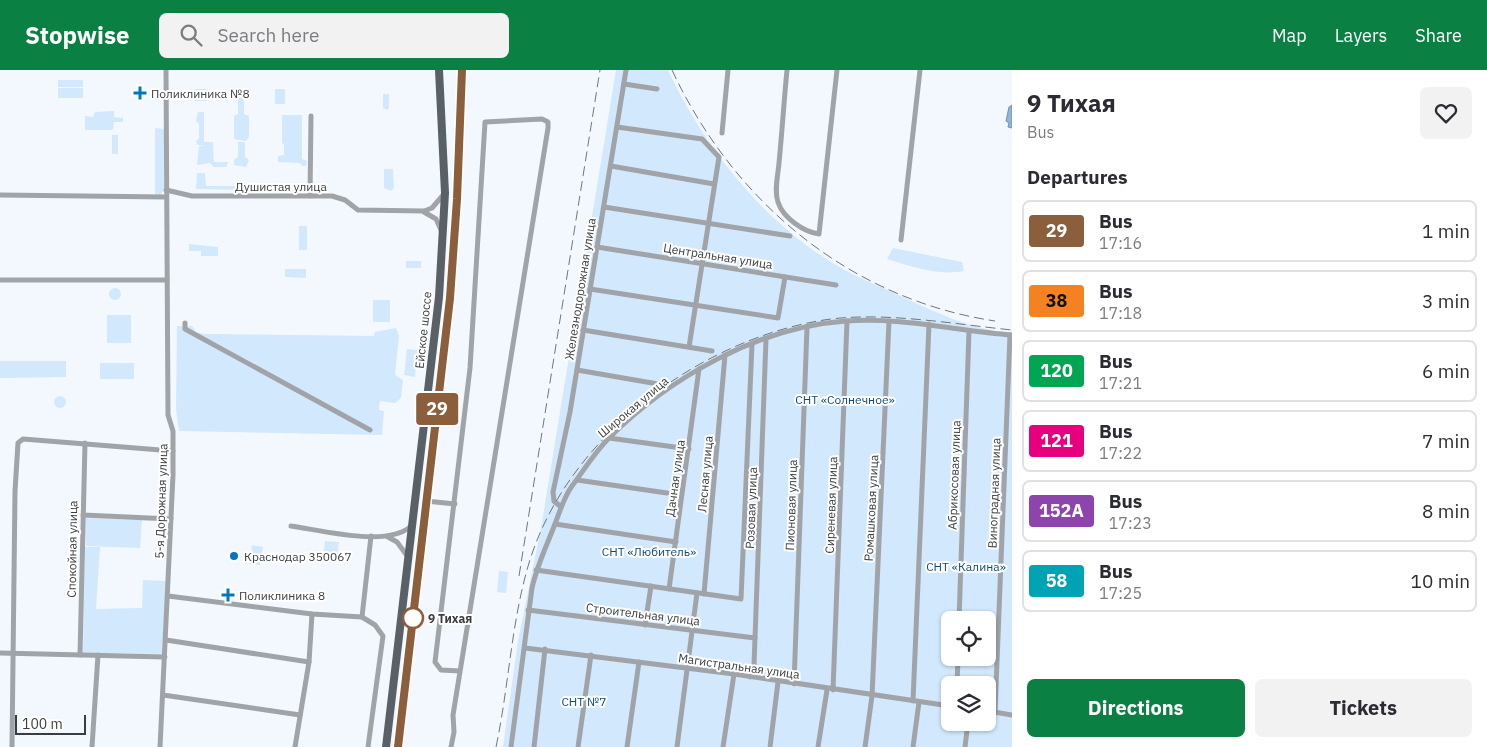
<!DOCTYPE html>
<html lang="en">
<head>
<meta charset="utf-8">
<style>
  body { margin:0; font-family:"IBM Plex Sans",sans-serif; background:#f2f2f3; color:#2b2b33; height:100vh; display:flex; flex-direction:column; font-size:19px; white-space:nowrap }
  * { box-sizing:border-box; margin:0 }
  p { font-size:16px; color:#7c7c81 }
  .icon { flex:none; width:28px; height:28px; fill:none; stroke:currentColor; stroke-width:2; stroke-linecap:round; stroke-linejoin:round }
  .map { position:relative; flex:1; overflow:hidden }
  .sheet { display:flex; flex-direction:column; background:#fff; width:475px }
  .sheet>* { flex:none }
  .badge { padding:0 10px; border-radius:4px; font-size:18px; line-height:32px }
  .fabs { position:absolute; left:941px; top:541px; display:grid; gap:10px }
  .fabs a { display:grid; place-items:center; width:55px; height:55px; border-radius:8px; background:#fff; box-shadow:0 1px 4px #0004; font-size:25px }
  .scale { position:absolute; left:15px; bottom:12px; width:71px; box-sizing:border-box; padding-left:5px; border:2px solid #393d41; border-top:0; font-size:14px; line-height:18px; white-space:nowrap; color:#393d41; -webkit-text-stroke:4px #fff; paint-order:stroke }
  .map>.badge { position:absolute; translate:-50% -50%; box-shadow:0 0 0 2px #fff }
  h2 { padding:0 15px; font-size:19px; line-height:45px }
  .round { display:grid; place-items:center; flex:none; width:52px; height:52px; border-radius:8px; background:#f2f2f3 }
  .summary { display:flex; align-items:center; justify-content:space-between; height:85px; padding:0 15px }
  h1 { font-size:24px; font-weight:800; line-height:38px }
  .action { display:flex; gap:10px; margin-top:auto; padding:10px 15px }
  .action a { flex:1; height:58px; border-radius:8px; background:#0b8043; color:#fff; font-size:20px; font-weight:800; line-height:58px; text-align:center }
  .action a+a { background:#f2f2f3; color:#2b2b33 }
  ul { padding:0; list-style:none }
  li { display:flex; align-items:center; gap:15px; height:62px; margin:0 10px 8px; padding:0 5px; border:2px solid #e1e1e2; border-radius:8px }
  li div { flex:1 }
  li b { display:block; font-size:19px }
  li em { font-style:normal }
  li .badge { min-width:55px; font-weight:700; text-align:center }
  header { display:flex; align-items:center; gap:30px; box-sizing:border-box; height:70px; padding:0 25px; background:#0b8043; color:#fff }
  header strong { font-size:24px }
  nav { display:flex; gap:28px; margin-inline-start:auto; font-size:18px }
  .search { width:350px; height:45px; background:#f2f2f3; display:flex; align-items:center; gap:12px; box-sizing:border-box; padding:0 18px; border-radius:8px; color:#7c7c81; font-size:19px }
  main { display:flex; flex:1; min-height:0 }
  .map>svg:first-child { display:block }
  .green { fill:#d1e8fd; fill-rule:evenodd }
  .water { fill:#8fb6da; stroke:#7592ac }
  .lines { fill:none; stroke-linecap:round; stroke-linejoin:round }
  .street { stroke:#a0a4a8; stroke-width:5 }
  .primary { stroke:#596066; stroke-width:8 }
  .rail { stroke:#71767a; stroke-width:1; stroke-dasharray:10 5; stroke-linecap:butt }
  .line-casing { stroke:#fff; stroke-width:11 }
  .line { stroke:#8b5e3c; stroke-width:8 }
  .poi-dot { fill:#0475bf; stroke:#fff; stroke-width:2 }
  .stop-dot { fill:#fff; stroke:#8b5e3c; stroke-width:2.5 }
  .labels { text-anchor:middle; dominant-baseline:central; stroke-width:4; stroke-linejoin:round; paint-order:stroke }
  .poi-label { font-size:12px; fill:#393d41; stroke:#fff; text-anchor:start }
  .street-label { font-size:12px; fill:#393d41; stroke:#fff }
  .park-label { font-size:12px; fill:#0f4a78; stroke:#fff }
  .stop-label { font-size:12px; font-weight:bold; fill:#393d41; stroke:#fff; text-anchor:start }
</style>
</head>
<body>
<header>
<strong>Stopwise</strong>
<div class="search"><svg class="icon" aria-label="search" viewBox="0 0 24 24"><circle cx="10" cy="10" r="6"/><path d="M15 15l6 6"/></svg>Search here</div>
<nav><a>Map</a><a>Layers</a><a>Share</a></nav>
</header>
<main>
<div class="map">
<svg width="1012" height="677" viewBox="0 0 1012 677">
  <rect width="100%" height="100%" fill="#f3f8fe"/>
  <g class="green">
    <path d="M616 0H668C705 79 766 156 843 199 863 210 884 218 905 228 939 244 974 260 1012 263V677H503L518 571 541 458ZM950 550H988V588H950ZM950 615H988V652H950Z"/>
    <rect x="58" y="10" width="25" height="7"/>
    <rect x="58" y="18" width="25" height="10"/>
    <rect x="195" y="19" width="12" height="12"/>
    <rect x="275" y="19" width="10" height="15"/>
    <polygon points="383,24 389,24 389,38 387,40 383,38"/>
    <polygon points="238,28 244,28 244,44 249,46 249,67 246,71 234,69 234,46 238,44"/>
    <polygon points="114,41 114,47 123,48 123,52 114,52 113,60 85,60 85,46 93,47 95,42"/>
    <polygon points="198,42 204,42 204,72 213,72 214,92 228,92 226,97 214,97 210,93 197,95 199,76 206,76 198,75 196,72 199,68 199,54 196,51"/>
    <polygon points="282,45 302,45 302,89 307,91 306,96 302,96 300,93 278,92 278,86 284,85 284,74 282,73"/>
    <polygon points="155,58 163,59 164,61 164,119 161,125 155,124"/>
    <rect x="112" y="65" width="6" height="19"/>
    <polygon points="238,72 245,72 245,87 249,90 246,97 234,95 234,90 238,87"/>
    <polygon points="384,99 393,99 394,118 391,121 384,118"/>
    <polygon points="197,103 205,103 206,116 247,116 247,120 196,119"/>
    <rect x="299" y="156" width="8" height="24"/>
    <polygon points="189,174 218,177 218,186 201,186 201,181 189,181"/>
    <path d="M893 178 962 192 964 201C939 206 912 197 887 189Z"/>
    <rect x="406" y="191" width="15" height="7"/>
    <polygon points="285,199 306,199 306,208 285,207"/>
    <circle cx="115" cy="224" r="6"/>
    <rect x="373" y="230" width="17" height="22"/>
    <rect x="107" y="245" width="24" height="28"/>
    <polygon points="177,256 192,256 196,262 204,264 374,266 375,262 396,258 399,266 395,305 403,310 401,328 395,333 380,331 379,340 384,341 382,365 179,361 176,340"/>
    <polygon points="407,279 417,280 415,307 404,305"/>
    <polygon points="0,291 66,291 66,307 0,308"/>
    <rect x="100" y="293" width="34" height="16"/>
    <circle cx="60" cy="332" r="6"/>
    <polygon points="86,448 142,450 140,478 86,476"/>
    <polygon points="325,471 339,472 336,493 323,492"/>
    <polygon points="252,475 263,477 260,495 250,494"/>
    <polygon points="85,477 100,477 96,539 142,538 143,510 166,511 162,584 83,583"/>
    <polygon points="499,501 508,502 506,523 497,522"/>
  </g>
  <polygon class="water" points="1012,35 1012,58 1008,57 1009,53 1006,51 1009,37"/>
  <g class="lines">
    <g class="street">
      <path d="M787 0C784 31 782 62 779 93 778 105 774 121 778 132 783 148 804 162 819 164L837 0"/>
      <polyline points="624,14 657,19"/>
      <polyline points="617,57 702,69 719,87 689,277"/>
      <polyline points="722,63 728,0"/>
      <polyline points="611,96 714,114"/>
      <polyline points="166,120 192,126 332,126 345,130 358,140 424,141 432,138 444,124"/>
      <polyline points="0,125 166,127"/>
      <polyline points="310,126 311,46"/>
      <polyline points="604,137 790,166"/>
      <polyline points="424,142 436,149 441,160"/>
      <polyline points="901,170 920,0"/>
      <polyline points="597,177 836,215"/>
      <polyline points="0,210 167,210"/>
      <polyline points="590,219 778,248 785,207"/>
      <polyline points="185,253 185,259 370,360"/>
      <polyline points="583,260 712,281"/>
      <polyline points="577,300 658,314"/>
      <polyline points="609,368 689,379"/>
      <polyline points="577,410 667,423"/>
      <polyline points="426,431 455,434"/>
      <polyline points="561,437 554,431 553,422 570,342 626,0"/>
      <polyline points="83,445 171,449"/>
      <polyline points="555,454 676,472"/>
      <path d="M291 456C321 460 388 478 411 456"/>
      <polyline points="388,467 397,472 408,487"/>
      <polyline points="536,500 741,529 752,274"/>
      <polyline points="669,519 699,299"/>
      <polyline points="704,524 725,285"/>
      <polyline points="168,526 312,544 362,547 375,555 383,566 368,677"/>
      <polyline points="528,540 755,568"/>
      <polyline points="362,547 371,466"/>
      <polyline points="959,550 969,261"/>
      <polyline points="645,555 651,516"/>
      <polyline points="166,570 309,592"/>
      <polyline points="525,578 734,604 950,636"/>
      <polyline points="0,583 165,587"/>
      <polyline points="80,585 85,373"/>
      <polyline points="750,607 754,595 755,568 766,269"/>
      <polyline points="794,614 807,257"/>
      <polyline points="957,615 958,588"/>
      <polyline points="833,620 847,251"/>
      <polyline points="163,625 300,645"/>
      <polyline points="913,631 929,254"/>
      <polyline points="988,641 1012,645"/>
      <polyline points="995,642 1010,265"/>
      <polyline points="12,677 15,421 18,373 23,369 173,381"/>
      <polyline points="92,677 98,585"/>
      <polyline points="160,677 173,405 173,361 168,345 166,0"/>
      <polyline points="295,677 309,592 312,544"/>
      <polyline points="451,677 454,662 453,645 548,58 548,52 542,49 485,52 470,298 435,592 441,600 460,601"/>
      <path d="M511 677 532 518C537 495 547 475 555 454 560 441 564 427 572 416 584 400 595 382 609 368 670 307 759 257 846 251 902 247 957 261 1012 265"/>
      <polyline points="534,677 545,579"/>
      <polyline points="578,677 591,585"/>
      <polyline points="627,677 639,592"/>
      <polyline points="677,677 697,523"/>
      <polyline points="723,677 734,604"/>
      <polyline points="770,677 778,612"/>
      <polyline points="818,677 827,620"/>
      <polyline points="865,677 872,626 889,251"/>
      <polyline points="913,677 919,632"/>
      <polyline points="965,677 968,652"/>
    </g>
    <g class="primary">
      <polyline points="386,677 439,227 445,123 439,0"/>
      <polyline points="398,677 450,228 457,129 462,0"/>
    </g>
    <g class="rail">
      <path d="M672 0C733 131 849 229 995 251"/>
      <polyline points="519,506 600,0"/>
      <path d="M496 677C509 616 511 553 529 493 566 370 694 273 818 251 877 240 952 254 1012 260"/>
    </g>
  </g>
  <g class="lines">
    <defs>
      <polyline id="line" points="398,677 450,228 457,129 462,0"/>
    </defs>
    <use href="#line" class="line-casing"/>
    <use href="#line" class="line"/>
  </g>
  <g class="poi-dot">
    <path d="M137.5 15.5h5v5h5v5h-5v5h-5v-5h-5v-5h5z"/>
    <circle cx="234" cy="486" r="5"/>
    <path d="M225.5 517.5h5v5h5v5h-5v5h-5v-5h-5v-5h5z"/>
  </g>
  <circle class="stop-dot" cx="413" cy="548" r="10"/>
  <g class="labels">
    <g class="poi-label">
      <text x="151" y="23">Поликлиника №8</text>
      <text x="244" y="486">Краснодар 350067</text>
      <text x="239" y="525">Поликлиника 8</text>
    </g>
    <g class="street-label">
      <text x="281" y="116">Душистая улица</text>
      <text transform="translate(718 186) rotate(9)">Центральная улица</text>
      <text transform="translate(580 219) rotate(-81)">Железнодорожная улица</text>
      <text transform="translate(423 260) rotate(-84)">Ейское шоссе</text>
      <text transform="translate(633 337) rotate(-40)">Широкая улица</text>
      <text transform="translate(705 404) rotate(-85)">Лесная улица</text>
      <text transform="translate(954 405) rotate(-88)">Абрикосовая улица</text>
      <text transform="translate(675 408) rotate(-82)">Дачная улица</text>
      <text transform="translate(994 423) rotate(-88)">Виноградная улица</text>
      <text transform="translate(161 431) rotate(-88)">5-я Дорожная улица</text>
      <text transform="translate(791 435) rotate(-88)">Пионовая улица</text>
      <text transform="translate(831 435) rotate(-88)">Сиреневая улица</text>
      <text transform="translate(751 438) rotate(-88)">Розовая улица</text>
      <text transform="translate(871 438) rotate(-87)">Ромашковая улица</text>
      <text transform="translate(72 479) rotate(-89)">Спокойная улица</text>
      <text transform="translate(643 544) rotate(7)">Строительная улица</text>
      <text transform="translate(739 596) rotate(8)">Магистральная улица</text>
    </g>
    <g class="park-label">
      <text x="845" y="329">СНТ «Солнечное»</text>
      <text x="649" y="481">СНТ «Любитель»</text>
      <text x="966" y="496">СНТ «Калина»</text>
      <text x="584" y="631">СНТ №7</text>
    </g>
    <g class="stop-label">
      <text x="428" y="548">9 Тихая</text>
    </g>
  </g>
</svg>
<div class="fabs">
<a><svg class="icon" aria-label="locate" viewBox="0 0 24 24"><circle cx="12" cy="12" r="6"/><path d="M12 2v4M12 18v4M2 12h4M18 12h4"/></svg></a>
<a><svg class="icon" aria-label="layers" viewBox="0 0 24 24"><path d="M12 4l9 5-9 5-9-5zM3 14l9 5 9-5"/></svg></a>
</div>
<div class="scale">100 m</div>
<b class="badge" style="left:437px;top:339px;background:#8b5e3c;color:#fff">29</b>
</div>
<section class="sheet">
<div class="summary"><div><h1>9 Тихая</h1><p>Bus</p></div><a class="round"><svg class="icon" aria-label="heart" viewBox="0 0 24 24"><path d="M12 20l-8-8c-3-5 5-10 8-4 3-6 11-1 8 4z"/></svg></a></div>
<h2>Departures</h2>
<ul>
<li><span class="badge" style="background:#8b5e3c;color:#fff">29</span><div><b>Bus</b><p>17:16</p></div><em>1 min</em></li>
<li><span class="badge" style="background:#f58220;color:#111">38</span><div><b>Bus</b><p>17:18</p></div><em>3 min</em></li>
<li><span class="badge" style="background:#00a651;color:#fff">120</span><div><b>Bus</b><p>17:21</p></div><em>6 min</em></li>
<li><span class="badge" style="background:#e6007e;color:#fff">121</span><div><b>Bus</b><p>17:22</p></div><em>7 min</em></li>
<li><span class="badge" style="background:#8e44ad;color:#fff">152A</span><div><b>Bus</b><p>17:23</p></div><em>8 min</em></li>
<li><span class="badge" style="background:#00a3b4;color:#fff">58</span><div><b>Bus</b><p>17:25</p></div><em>10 min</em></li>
</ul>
<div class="action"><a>Directions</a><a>Tickets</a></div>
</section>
</main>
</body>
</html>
